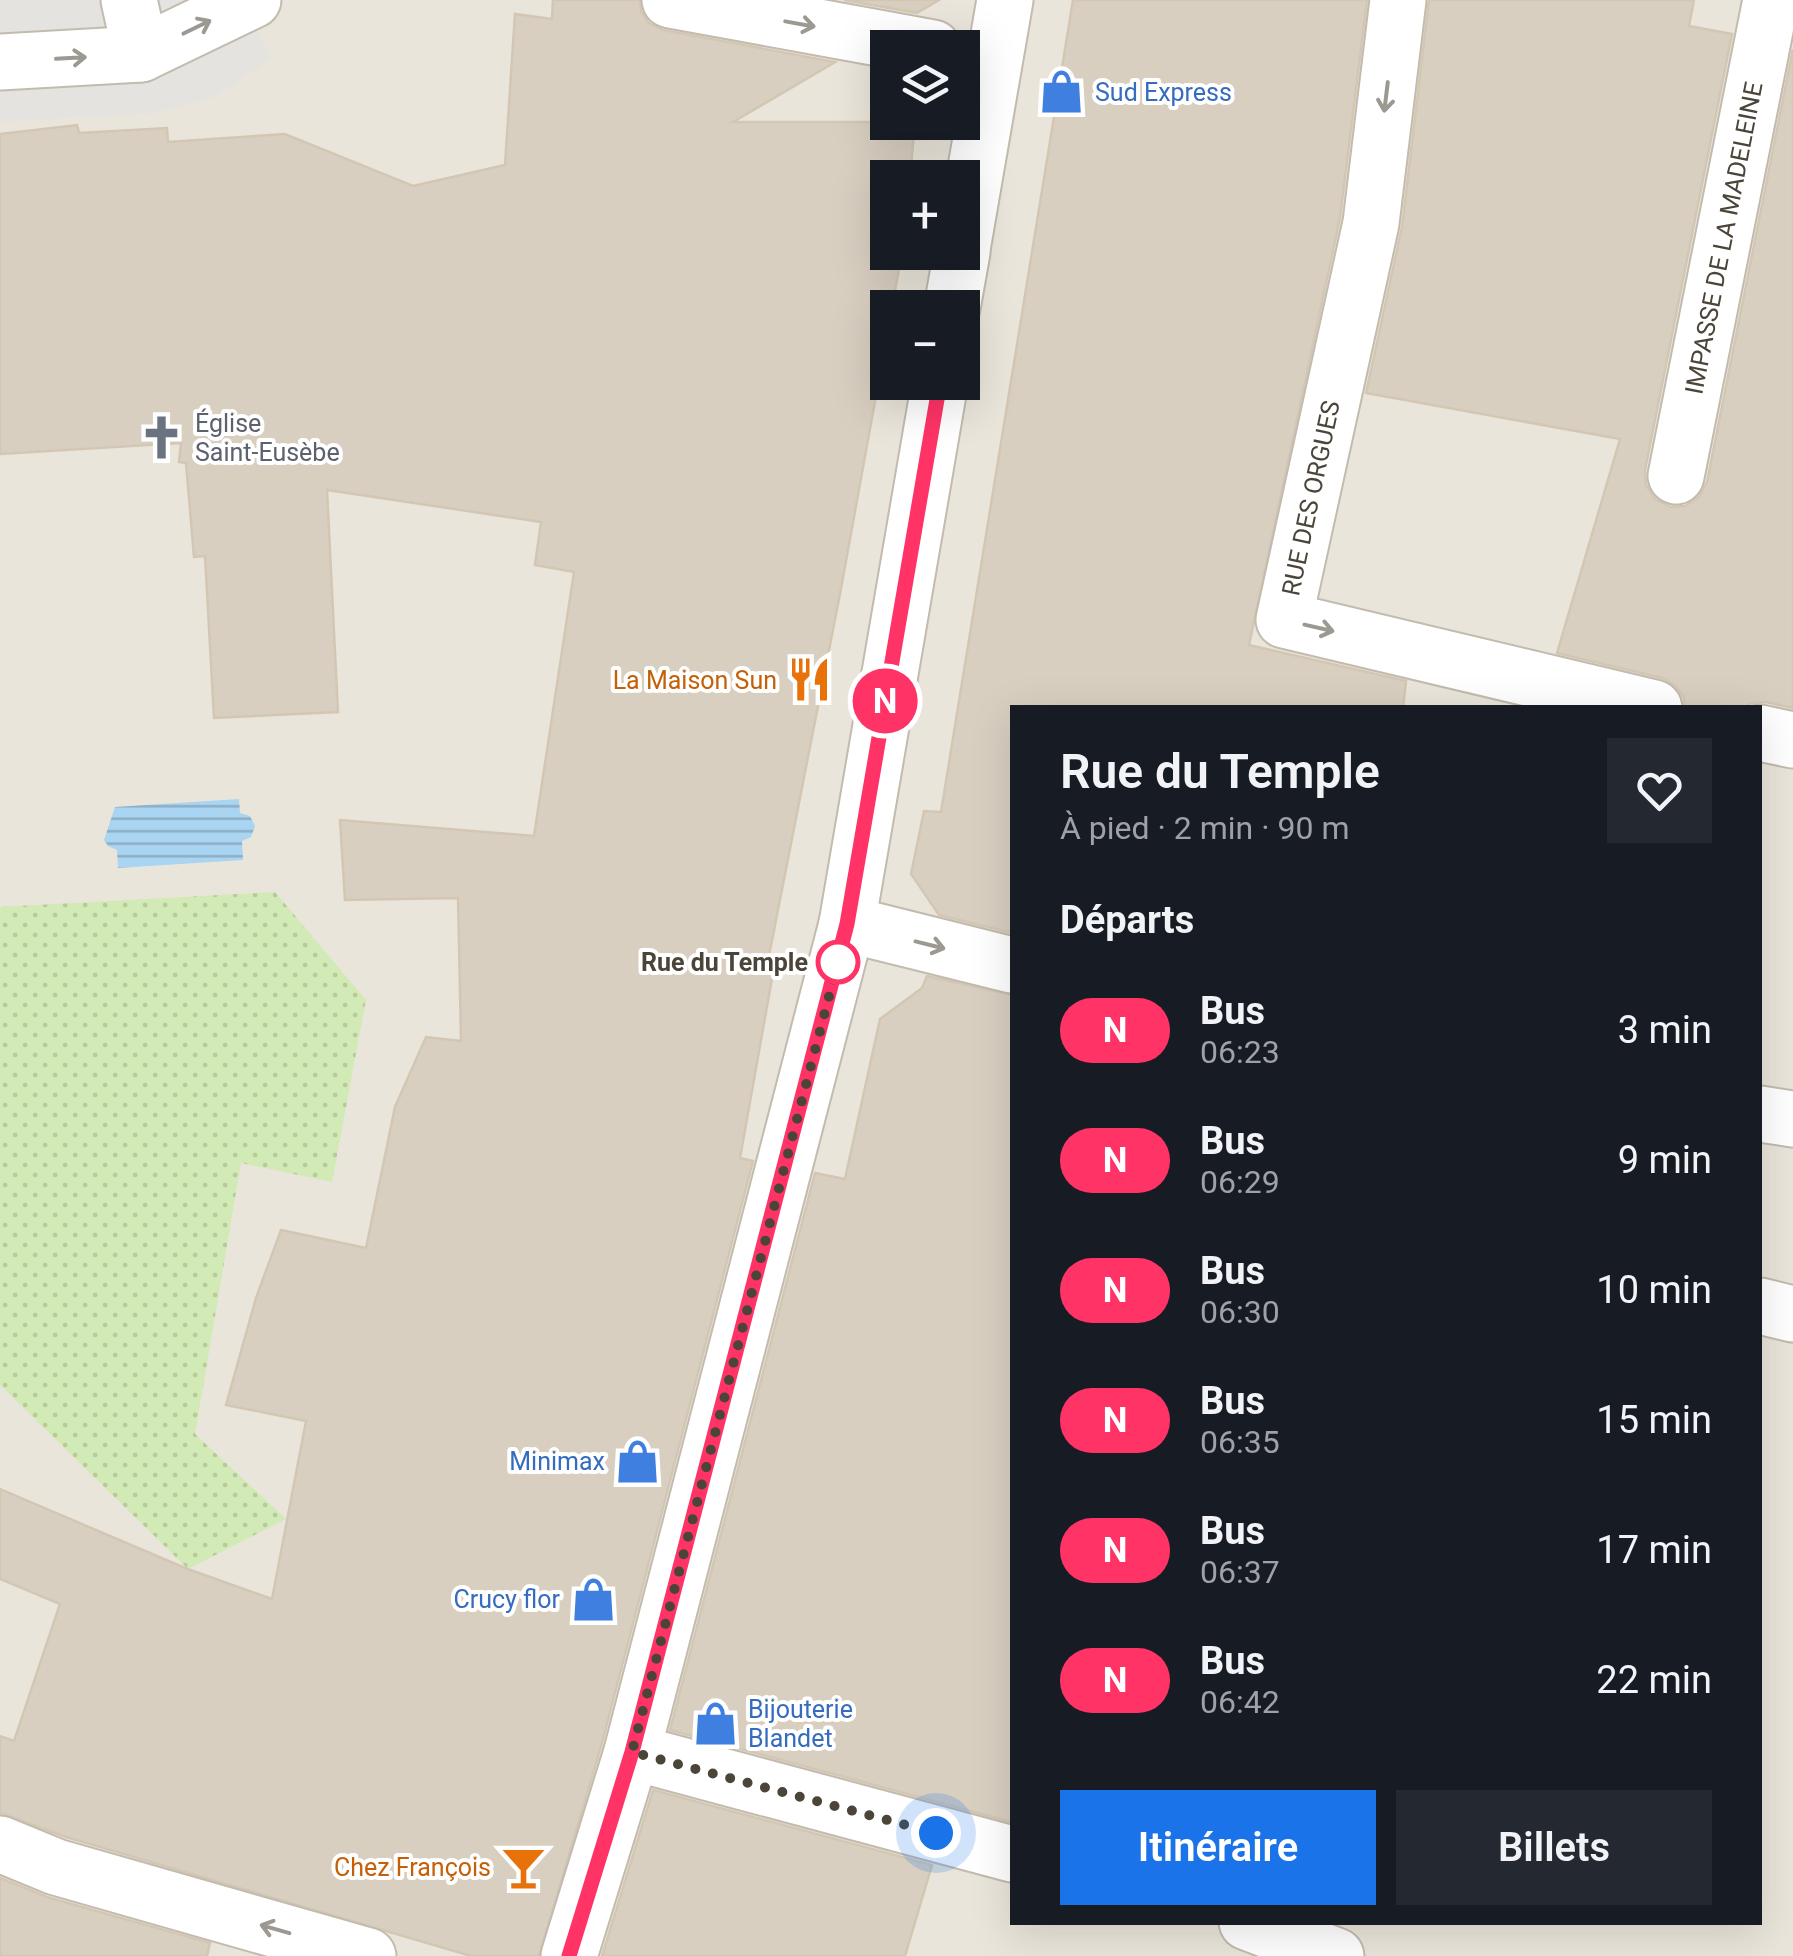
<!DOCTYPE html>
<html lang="fr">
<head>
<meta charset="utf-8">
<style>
  body { margin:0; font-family:Roboto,sans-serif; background:#242831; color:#f1f3f6; height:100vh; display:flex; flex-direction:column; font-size:38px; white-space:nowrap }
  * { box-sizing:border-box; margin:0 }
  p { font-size:32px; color:#9ea1a6 }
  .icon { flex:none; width:55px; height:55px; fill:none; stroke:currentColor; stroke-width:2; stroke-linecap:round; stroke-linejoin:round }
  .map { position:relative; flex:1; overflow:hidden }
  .sheet { position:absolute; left:1010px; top:705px; width:752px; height:1220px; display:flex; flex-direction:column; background:#171b24; border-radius:0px; box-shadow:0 10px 40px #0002 }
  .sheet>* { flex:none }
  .badge { padding:0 20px; border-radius:32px; font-size:35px; line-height:65px }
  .controls { position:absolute; left:870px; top:30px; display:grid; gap:20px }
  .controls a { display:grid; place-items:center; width:110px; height:110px; border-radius:0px; background:#171b24; box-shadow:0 10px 40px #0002; font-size:50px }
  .you { position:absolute; width:50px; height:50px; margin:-25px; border:8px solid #fff; border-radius:50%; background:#1a73e8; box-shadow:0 0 0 15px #1a73e833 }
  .map>.badge { position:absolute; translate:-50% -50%; box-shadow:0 0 0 5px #fff }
  h2 { padding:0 50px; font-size:38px; line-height:90px }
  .round { display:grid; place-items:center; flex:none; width:105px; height:105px; border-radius:0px; background:#242831 }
  .head { display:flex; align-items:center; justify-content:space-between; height:170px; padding:0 50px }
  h1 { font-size:48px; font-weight:600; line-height:75px }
  .cta { display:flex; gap:20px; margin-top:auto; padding:20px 50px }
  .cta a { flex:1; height:115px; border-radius:0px; background:#1a73e8; color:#fff; font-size:40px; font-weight:600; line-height:115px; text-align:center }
  .cta a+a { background:#242831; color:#f1f3f6 }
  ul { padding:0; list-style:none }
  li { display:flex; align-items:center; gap:30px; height:130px; padding:0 50px }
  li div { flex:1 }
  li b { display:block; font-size:38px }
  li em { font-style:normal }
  li .badge { min-width:110px; font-weight:700; text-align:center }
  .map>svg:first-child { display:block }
  .residential { fill:#eae5da; fill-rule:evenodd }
  .green { fill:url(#green-dots) }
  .parking { fill:#e5e3e0 }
  .water { fill:url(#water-rules) }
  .building { fill:#d8cfc1; stroke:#d3c7b4; stroke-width:2.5 }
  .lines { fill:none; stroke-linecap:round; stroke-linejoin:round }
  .minor-casing { stroke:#c2bbae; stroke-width:59 }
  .minor { stroke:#fff; stroke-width:55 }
  .oneway { stroke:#9c9892 }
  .line-casing { stroke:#fff; stroke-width:22 }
  .line { stroke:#f36; stroke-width:15 }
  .walk { stroke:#4b4439; stroke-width:10; stroke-dasharray:0 18 }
  .stop-dot { fill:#fff; stroke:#f36; stroke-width:5 }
  .labels { text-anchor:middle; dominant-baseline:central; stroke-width:8; stroke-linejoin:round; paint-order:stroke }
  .shop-label { font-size:25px; fill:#366cbe; stroke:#fff; text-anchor:start }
  .street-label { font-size:25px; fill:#4b4439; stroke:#fff }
  .worship-label { font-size:25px; fill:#5b616d; stroke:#fff; text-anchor:start }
  .food-label { font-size:25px; fill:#c56008; stroke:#fff; text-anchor:end }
  .stop-label { font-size:25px; font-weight:bold; fill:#4b4439; stroke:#fff; text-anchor:end }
</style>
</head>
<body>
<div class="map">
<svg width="1793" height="1956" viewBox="0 0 1793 1956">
  <defs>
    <pattern id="green-dots" width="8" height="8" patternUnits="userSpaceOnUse" patternTransform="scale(2.5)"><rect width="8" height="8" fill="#d2eab5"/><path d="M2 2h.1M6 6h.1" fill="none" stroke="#b6ca9c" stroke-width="1.8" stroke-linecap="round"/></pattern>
    <pattern id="water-rules" width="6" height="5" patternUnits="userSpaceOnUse" patternTransform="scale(2.5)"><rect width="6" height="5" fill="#a9d4f2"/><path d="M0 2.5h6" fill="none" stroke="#8caec5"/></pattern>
  </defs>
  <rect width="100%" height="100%" fill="#f6f3ec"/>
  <path class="residential" d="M0 0H1793V1956H0ZM888 48H962V122H888ZM888 178H962V252H888ZM888 308H962V382H888ZM1012 708H1760V1922H1012Z"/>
  <polygon class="green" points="275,892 366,1000 332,1182 241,1163 195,1434 286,1519 188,1569 0,1385 0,907"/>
  <polygon class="parking" points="0,0 240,0 272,58 215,97 156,113 0,122"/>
  <polygon class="water" points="239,799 240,813 250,816 255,826 251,837 242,841 243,860 118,868 117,850 108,846 104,840 115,807"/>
  <g class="building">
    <polygon points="553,0 640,0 641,11 649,23 663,30 835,62 733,122 915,122 910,178 888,178 888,252 902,252 892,308 888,308 888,330 840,594 766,971 773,973 740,1158 753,1161 602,1743 539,1956 471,1956 66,1837 0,1813 0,1736 14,1741 60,1604 0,1579 0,1489 185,1568 272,1599 306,1421 226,1405 256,1298 281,1230 366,1248 395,1107 426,1037 461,1041 458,898 345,900 340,820 534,836 574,572 535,565 541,522 327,490 338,712 214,718 205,556 194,557 186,463 179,462 181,443 0,454 0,134 77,125 79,133 167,128 168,142 285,134 413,186 505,165 515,14 552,19"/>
    <polygon points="844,0 939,0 917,13"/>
    <polygon points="1073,0 1367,0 1340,218 1249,645 1406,681 1403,708 1012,708 1012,933 939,915 911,874 924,811 941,812"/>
    <polygon points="1429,0 1694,0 1689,26 1732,34 1645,470 1646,485 1655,499 1671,507 1685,506 1699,497 1707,482 1793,49 1793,708 1766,702 1751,703 1744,708 1684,708 1684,698 1676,686 1662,678 1557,653 1620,439 1366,393 1402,227"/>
    <polygon points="927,976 1012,995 1012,1822 670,1730 815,1173 845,1179 880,1019 922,988"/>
    <polygon points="653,1790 932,1865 905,1956 602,1956"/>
    <polygon points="0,1878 47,1897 210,1943 207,1956 0,1956"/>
  </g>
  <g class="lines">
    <defs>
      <g id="minor">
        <polyline points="129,0 141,54"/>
        <polyline points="670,0 933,48"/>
        <polyline points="1398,0 1371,223 1284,620 1654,708"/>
        <polyline points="0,62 141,54 253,0"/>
        <polyline points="962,249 1005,0"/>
        <polyline points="952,308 962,252"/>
        <polyline points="1676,476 1771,0"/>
        <polyline points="1760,733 1793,740"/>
        <polyline points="847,924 1012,965"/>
        <polyline points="1760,1114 1793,1119"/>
        <polyline points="1760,1306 1793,1314"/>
        <polyline points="632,1752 1012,1854"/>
        <polyline points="0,1844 56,1867 368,1956"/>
        <polyline points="1247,1922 1336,1956"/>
        <polyline points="569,1956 632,1752 847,924 940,382"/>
      </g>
    </defs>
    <use href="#minor" class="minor-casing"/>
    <use href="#minor" class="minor"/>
  </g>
  <defs><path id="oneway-shaft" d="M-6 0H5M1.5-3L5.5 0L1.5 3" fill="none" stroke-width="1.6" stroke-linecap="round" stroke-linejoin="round" transform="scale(2.5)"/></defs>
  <g class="oneway">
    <use href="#oneway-shaft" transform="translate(800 24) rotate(10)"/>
    <use href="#oneway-shaft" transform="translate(197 27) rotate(-26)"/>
    <use href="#oneway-shaft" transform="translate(71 58) rotate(-3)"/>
    <use href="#oneway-shaft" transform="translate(1386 97) rotate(97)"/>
    <use href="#oneway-shaft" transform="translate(1319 628) rotate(13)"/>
    <use href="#oneway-shaft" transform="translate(930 945) rotate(14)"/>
    <use href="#oneway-shaft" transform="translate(275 1929) rotate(-164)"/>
  </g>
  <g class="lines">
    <defs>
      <polyline id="line" points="569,1956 632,1752 847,924 940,382"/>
    </defs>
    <use href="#line" class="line-casing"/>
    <use href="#line" class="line"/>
    <polyline class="walk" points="838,962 632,1752 936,1833"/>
  </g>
  <defs>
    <symbol id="shop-bare" viewBox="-9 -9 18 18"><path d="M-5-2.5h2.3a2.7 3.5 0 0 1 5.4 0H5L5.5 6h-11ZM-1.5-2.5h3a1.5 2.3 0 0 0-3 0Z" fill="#3f7fe0" stroke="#fff" stroke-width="2.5" paint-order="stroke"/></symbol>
    <symbol id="church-bare" viewBox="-9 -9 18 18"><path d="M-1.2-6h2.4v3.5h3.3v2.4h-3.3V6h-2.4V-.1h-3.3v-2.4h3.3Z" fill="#6b7280" stroke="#fff" stroke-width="2.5" paint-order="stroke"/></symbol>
    <symbol id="restaurant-bare" viewBox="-9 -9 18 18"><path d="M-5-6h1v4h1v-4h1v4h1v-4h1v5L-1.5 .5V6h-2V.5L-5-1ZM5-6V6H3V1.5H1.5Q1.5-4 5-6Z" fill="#e8710a" stroke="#fff" stroke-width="2.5" paint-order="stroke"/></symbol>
    <symbol id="bar-bare" viewBox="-9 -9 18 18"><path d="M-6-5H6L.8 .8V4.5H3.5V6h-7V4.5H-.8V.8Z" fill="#e8710a" stroke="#fff" stroke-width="2.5" paint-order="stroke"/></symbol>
  </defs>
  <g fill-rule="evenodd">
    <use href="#shop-bare" x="1030" y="60" width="63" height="63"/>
    <use href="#church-bare" x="130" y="406" width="63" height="63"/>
    <use href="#restaurant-bare" x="778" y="648" width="63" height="63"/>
    <use href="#shop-bare" x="606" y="1430" width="63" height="63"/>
    <use href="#shop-bare" x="562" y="1568" width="63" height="63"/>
    <use href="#shop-bare" x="684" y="1692" width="63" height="63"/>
    <use href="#bar-bare" x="492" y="1836" width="63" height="63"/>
  </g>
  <circle class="stop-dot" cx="838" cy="962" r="20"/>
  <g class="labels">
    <g class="shop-label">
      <text x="1095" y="92">Sud Express</text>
      <text x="605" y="1461" text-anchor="end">Minimax</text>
      <text x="560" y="1599" text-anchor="end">Crucy flor</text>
      <text x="748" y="1709">Bijouterie<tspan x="748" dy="29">Blandet</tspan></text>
    </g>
    <g class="street-label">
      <text transform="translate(1724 238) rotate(-79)">IMPASSE DE LA MADELEINE</text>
      <text transform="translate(1311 498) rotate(-78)">RUE DES ORGUES</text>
    </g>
    <g class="worship-label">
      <text x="195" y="423">Église<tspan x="195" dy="29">Saint-Eusèbe</tspan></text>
    </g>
    <g class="food-label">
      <text x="777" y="680">La Maison Sun</text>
      <text x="491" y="1867">Chez François</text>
    </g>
    <g class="stop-label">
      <text x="808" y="962">Rue du Temple</text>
    </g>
  </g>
</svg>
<div class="controls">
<a><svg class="icon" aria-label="layers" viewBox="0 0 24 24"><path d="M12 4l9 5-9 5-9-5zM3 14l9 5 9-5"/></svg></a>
<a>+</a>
<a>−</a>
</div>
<div class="you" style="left:936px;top:1833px"></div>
<b class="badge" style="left:885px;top:701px;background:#f36;color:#fff">N</b>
<section class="sheet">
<div class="head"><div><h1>Rue du Temple</h1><p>À pied · 2 min · 90 m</p></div><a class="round"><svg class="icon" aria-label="heart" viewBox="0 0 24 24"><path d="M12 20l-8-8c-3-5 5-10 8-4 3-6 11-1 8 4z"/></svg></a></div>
<h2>Départs</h2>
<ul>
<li><span class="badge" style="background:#f36;color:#fff">N</span><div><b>Bus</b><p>06:23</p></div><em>3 min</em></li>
<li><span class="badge" style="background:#f36;color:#fff">N</span><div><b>Bus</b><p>06:29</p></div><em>9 min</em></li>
<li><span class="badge" style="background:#f36;color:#fff">N</span><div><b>Bus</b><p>06:30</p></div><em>10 min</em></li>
<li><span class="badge" style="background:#f36;color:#fff">N</span><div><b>Bus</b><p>06:35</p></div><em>15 min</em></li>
<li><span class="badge" style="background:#f36;color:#fff">N</span><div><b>Bus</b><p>06:37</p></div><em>17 min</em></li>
<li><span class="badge" style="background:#f36;color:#fff">N</span><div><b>Bus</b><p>06:42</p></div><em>22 min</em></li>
</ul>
<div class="cta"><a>Itinéraire</a><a>Billets</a></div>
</section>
</div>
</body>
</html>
